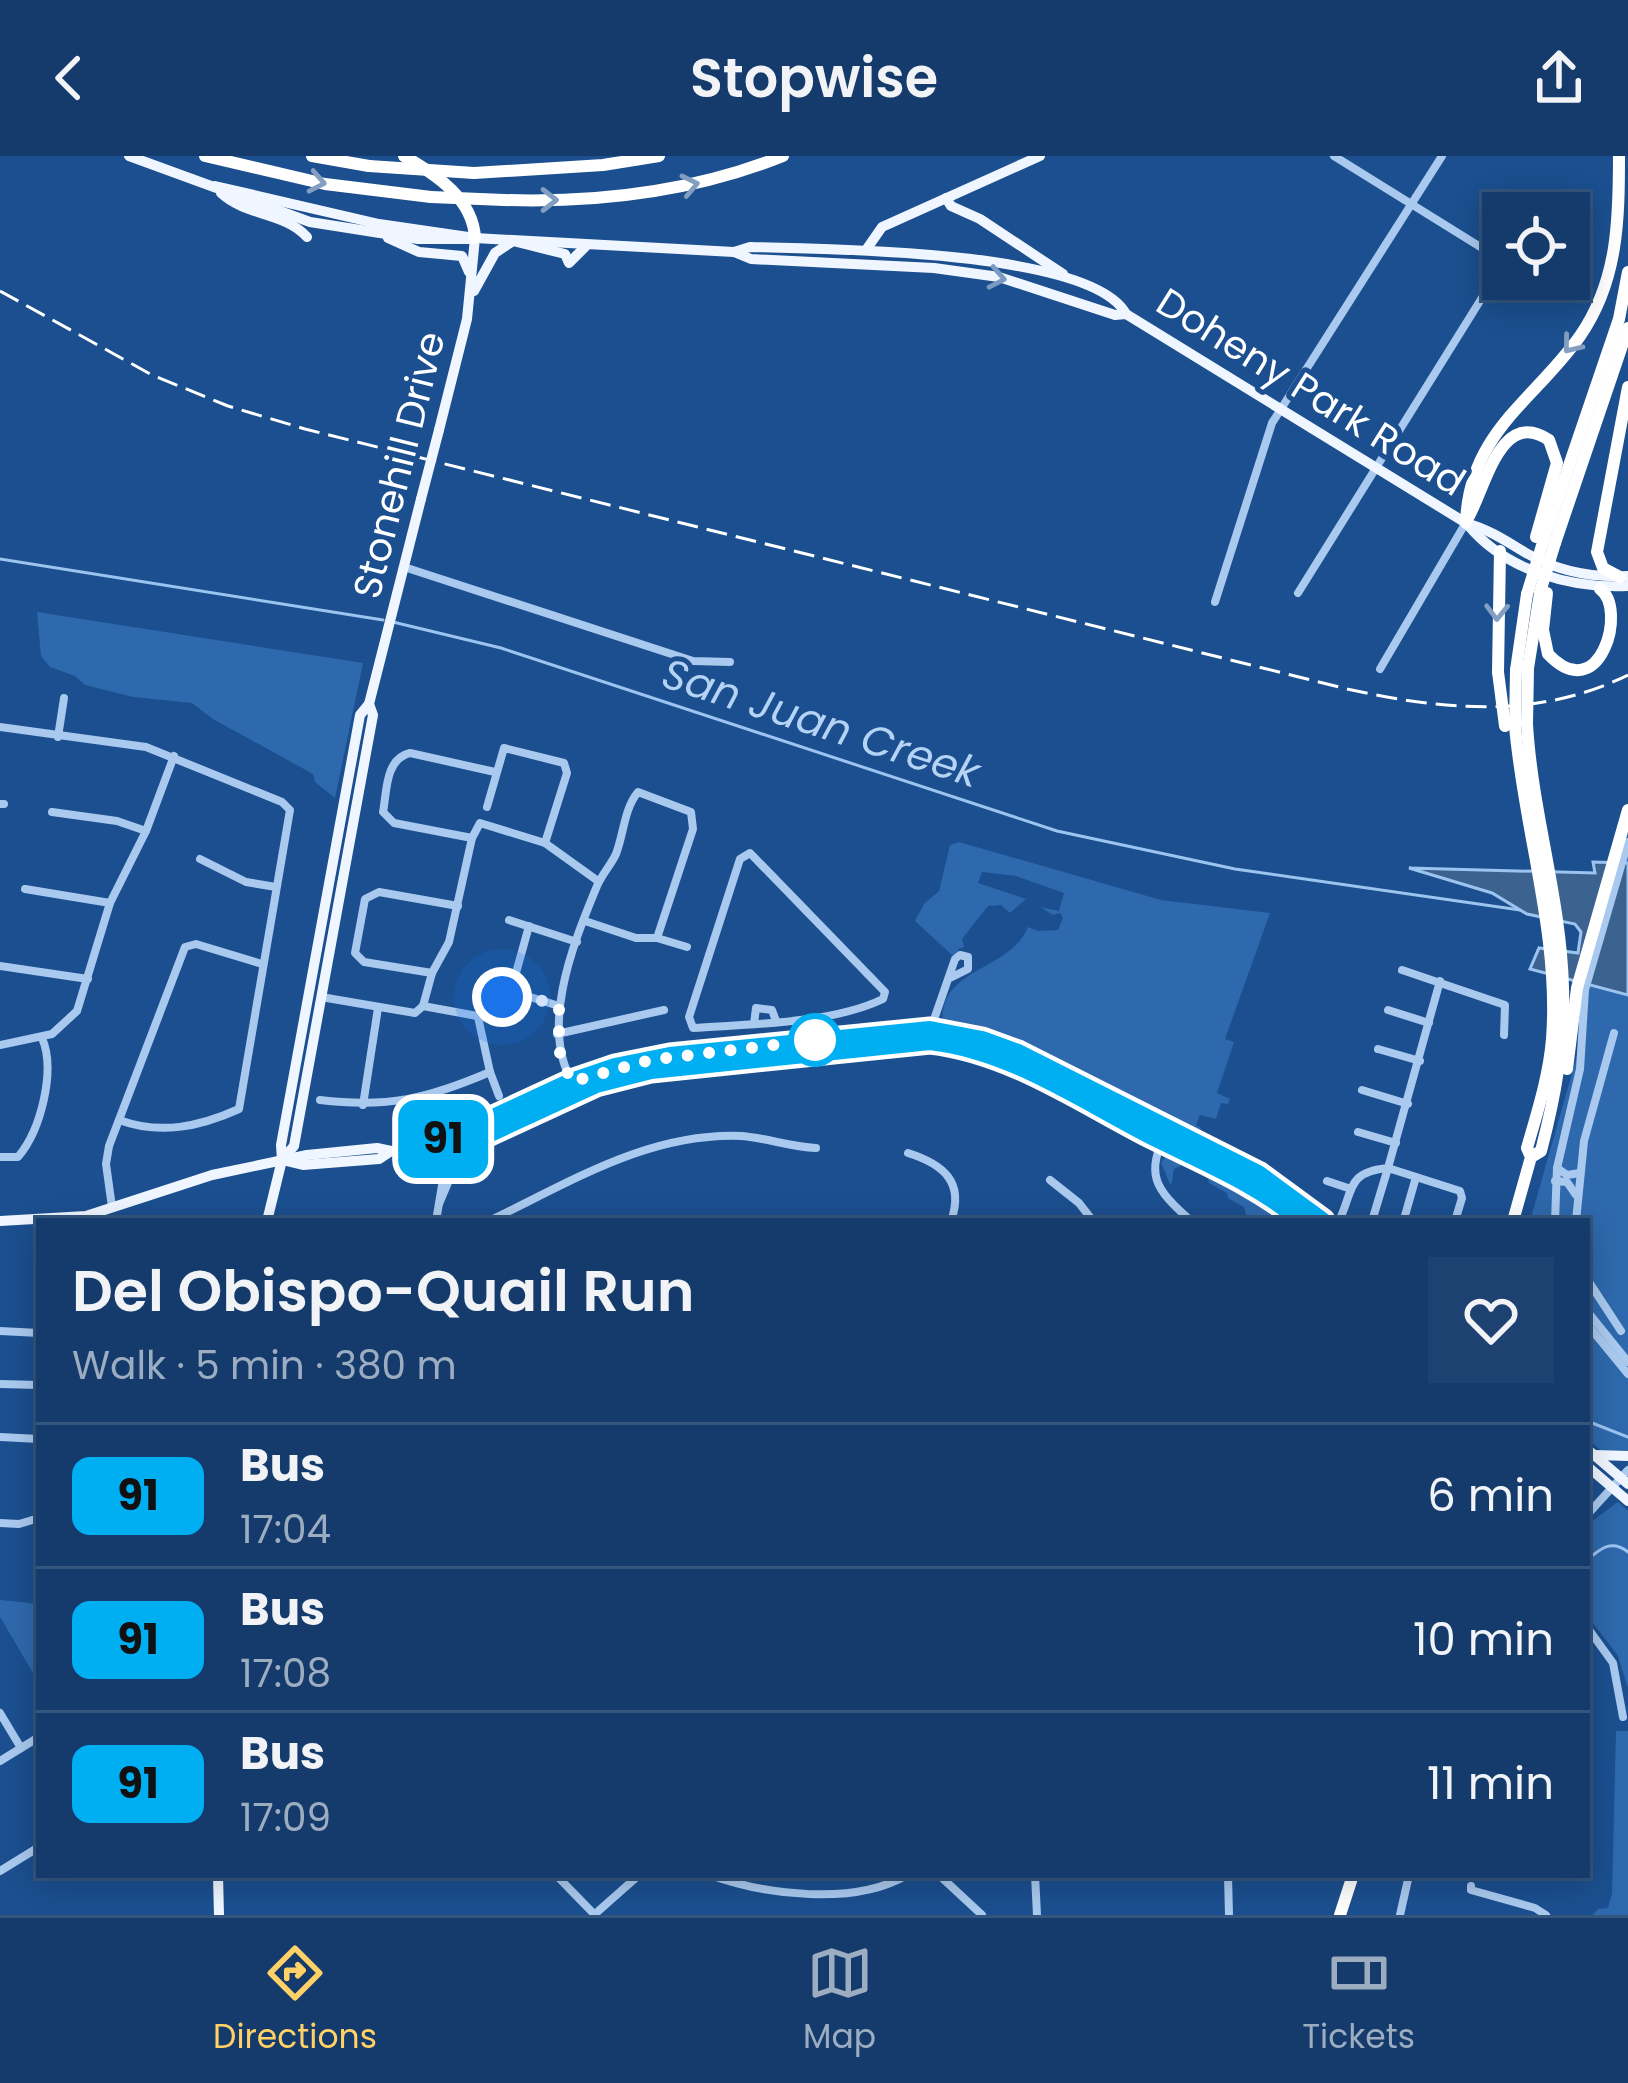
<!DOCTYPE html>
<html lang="en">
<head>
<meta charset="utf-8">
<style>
  body { margin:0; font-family:Poppins,sans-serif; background:#1d4271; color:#f1f3f6; height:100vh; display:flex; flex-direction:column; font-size:45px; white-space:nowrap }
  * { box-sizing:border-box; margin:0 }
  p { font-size:39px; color:#9dadc1 }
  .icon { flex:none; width:66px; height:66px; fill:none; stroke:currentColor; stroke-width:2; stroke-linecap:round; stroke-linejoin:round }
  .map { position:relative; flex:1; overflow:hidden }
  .side { position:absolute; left:36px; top:1062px; width:1554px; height:660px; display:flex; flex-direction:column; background:#143b6b; border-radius:0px; box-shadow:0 6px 30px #0003,0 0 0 3px #33557e }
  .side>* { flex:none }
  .badge { padding:0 24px; border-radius:18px; font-size:42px; line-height:78px }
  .tools { position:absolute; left:1482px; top:36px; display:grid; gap:24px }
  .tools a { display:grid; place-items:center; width:108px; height:108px; border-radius:0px; background:#143b6b; box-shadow:0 6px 30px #0003,0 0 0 3px #33557e; font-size:60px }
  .you { position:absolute; width:60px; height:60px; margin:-30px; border:9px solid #fff; border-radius:50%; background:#1a73e8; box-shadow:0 0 0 18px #1a73e833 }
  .map>.badge { position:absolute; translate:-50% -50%; box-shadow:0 0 0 6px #fff }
  .round { display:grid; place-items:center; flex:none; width:126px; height:126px; border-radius:0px; background:#1d4271 }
  .summary { display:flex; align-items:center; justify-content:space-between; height:204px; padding:0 36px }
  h1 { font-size:57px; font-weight:600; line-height:90px }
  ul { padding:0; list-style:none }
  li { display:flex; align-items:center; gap:36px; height:144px; padding:0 36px; border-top:3px solid #33557e }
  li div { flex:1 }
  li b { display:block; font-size:45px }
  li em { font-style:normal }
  li .badge { min-width:132px; font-weight:700; text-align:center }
  header { display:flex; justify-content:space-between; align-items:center; height:156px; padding:0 36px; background:#143b6b; font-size:54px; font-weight:600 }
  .tabs { display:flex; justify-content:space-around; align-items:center; height:168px; border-top:3px solid #33557e; background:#143b6b; font-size:33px; color:#9dadc1 }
  .tabs a { display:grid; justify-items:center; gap:6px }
  .tabs .selected { color:#ffd166 }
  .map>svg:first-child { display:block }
  .green { fill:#2e69ad }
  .water { fill:#3c6290; stroke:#9cc4f0; stroke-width:3 }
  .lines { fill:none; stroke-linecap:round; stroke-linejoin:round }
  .stream { stroke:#9cc4f0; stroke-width:3 }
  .minor { stroke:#a9c9ee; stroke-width:8 }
  .major { stroke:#f0f6ff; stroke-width:10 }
  .highway { stroke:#fff; stroke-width:12 }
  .rail { stroke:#fff; stroke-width:3; stroke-dasharray:21 9; stroke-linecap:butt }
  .major-bridge { stroke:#f0f6ff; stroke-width:10 }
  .highway-bridge { stroke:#fff; stroke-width:12 }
  .oneway { stroke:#829ec1 }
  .oneway2 { stroke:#7b9ac1 }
  .line-casing { stroke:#fff; stroke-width:27 }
  .line { stroke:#00aff2; stroke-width:18 }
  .walk { stroke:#fff; stroke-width:12; stroke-dasharray:0 21.6 }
  .stop-dot { fill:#fff; stroke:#00aff2; stroke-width:6 }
  .labels { text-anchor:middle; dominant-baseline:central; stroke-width:10; stroke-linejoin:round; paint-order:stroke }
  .street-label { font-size:39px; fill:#fff; stroke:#1b4f8f }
  .water-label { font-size:42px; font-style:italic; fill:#b5d3f5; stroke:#1b4f8f }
</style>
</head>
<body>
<header><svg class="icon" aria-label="back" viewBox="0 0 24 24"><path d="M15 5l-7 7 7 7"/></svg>Stopwise<svg class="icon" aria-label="share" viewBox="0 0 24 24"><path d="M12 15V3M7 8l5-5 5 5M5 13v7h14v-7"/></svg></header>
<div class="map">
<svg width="1628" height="1759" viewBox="0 0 1628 1759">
  <rect width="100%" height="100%" fill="#1b4f8f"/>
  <g class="green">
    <polygon points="37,456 363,507 335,642 315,626 313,618 213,563 192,547 133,541 85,529 75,520 50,511 41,500"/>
    <polygon points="1628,671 1628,1299 1607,1300 1587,1282 1587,1065 1530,1065 1578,896 1581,835"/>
    <path d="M959 686 1161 744 1270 757 1225 883 1234 886 1217 937 1230 943 1228 948 1221 947 1216 963 1200 959 1196 969 1201 972 1200 977 1012 884 960 869 954 868 950 874 943 870C936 811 1010 816 1028 771L1038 775 1058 774 1063 762 1060 757 1053 759 1040 751 1059 755 1064 737 1016 720 982 716 978 727 1026 743 1010 757 1001 749 988 750 962 783 964 791 958 793V799H952L915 765 924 748 939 735 950 689Z"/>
    <polygon points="1173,999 1245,1037 1287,1065 1255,1065 1246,1059 1244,1051 1228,1042 1227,1037 1209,1027 1207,1020 1183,1009 1174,1013 1171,1030 1161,1007 1165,1001"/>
    <polygon points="1618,1346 1628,1355 1628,1532 1618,1500 1587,1459 1587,1369"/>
    <polygon points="0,1444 39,1448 39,1527 0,1461"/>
    <polygon points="1616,1575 1628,1575 1628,1759 1593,1759 1598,1753 1608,1752 1612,1738"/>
  </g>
  <polygon class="water" points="1593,706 1628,707 1628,839 1530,813 1539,792 1578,797 1581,776 1575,768 1527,758 1492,737 1409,712 1595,717"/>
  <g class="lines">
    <g class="stream">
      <polyline points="0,403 383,464"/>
      <polyline points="393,466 501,492 1057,675 1235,713 1520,754"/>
      <polyline points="1587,1265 1628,1281"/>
      <path d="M1587 1404C1601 1392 1612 1383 1628 1396"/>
    </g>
    <g class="minor">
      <polyline points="1334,0 1503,105"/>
      <polyline points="1532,123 1556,138"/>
      <polyline points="404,411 693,505 730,506"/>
      <polyline points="1298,437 1503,108"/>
      <polyline points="1215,446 1272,267 1442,0"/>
      <polyline points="1380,513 1465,368"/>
      <path d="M0 571 146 591 282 646 290 654 239 953C199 971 160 979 119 964"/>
      <polyline points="58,581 64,542"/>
      <polyline points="0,648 4,648"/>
      <polyline points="487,651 504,592 564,607 567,617 545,687"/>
      <polyline points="52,656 117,665 146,675"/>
      <path d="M472 682 394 667 383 656C387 635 385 603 410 597L495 616"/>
      <path d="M750 697 885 836 883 843C831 868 750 868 693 872L689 861 740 703Z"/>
      <polyline points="200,703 246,726 276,731"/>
      <polyline points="25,733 110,747"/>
      <polyline points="509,764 577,786"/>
      <polyline points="585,765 636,782 657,782 687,791"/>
      <polyline points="0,810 88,823"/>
      <polyline points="1402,814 1505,849 1504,879"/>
      <polyline points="432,817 364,806 355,797 365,743 379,736 458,750"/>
      <polyline points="511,835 559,850"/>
      <polyline points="321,841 415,857 423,850"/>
      <polyline points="423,850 432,817 449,786 472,682 480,667 545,687 598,725"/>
      <polyline points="423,850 488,862 496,858 502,841 511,835 529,770"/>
      <polyline points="1388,854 1429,867"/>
      <polyline points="478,861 490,916 499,940"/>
      <polyline points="754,868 756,852 772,854 776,865"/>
      <polyline points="930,875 955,803 960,799 968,801 968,813 950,822"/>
      <polyline points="557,878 664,854"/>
      <polyline points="0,889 52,878 77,855 110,747 146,675 174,600"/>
      <polyline points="1378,893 1420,905"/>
      <polyline points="1362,934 1408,948"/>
      <path d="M579 936C535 880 573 788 597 730 602 718 611 709 616 698 624 677 624 653 638 636L691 656 693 673 657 782"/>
      <path d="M320 944C388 952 427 943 490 916"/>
      <polyline points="363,949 378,852"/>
      <path d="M1167 974C1145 1019 1154 1032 1191 1065"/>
      <polyline points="1358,976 1396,987"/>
      <path d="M908 997C943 1008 965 1026 951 1065"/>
      <path d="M0 1001H18C41 974 56 914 42 882"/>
      <polyline points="1557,1012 1567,1019 1580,1017"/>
      <polyline points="1050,1024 1079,1047 1093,1065"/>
      <polyline points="1327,1025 1351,1033"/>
      <polyline points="1555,1025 1567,1026 1576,1039"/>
      <polyline points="439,1048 453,1015 446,1006 443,991"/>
      <polyline points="112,1051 106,1008 109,990 185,791 196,788 262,808"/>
      <polyline points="1404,1063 1416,1021"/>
      <polyline points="436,1065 446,1006"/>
      <path d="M489 1065C571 1026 649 976 742 980 767 982 790 991 816 992"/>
      <polyline points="911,1065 919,1065"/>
      <path d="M1339 1065C1354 1034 1346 1016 1388 1012L1440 825"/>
      <polyline points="1372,1065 1388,1012 1460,1035 1462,1042 1455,1065"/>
      <polyline points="1555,1065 1557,1012 1580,913 1585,834 1628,686"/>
      <polyline points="1576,1065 1584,985 1614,877"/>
      <polyline points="1587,1123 1621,1175"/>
      <polyline points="1587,1155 1628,1206"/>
      <polyline points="1587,1168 1628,1218"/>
      <polyline points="0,1175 39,1177"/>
      <polyline points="0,1228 39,1229"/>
      <polyline points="0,1281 39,1283"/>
      <polyline points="1587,1359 1628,1314"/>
      <polyline points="0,1367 19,1368 39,1362"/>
      <polyline points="1587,1471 1613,1507 1623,1561"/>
      <polyline points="0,1557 21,1592"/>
      <polyline points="0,1605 39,1581"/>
      <polyline points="0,1715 39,1691"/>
      <polyline points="450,1719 474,1719"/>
      <polyline points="556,1719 595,1759"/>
      <path d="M710 1719C766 1739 854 1750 907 1719"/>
      <polyline points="939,1719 982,1759"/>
      <polyline points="1035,1719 1037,1759"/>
      <polyline points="1228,1719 1229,1759"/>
      <polyline points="1035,1721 1078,1719"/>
      <polyline points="1471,1730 1471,1734 1535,1752 1546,1759"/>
      <polyline points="595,1758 639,1719"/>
      <polyline points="1400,1759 1409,1719"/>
    </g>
    <g class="major">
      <polyline points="129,0 310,66 418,83 472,83"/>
      <polyline points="215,30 379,68 475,82 734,96 751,103 934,112 999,121 1115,159 1126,158"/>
      <path d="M221 37C245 60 285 56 307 81"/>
      <polyline points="946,42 951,50 980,63 1063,118"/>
      <polyline points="388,82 419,96 462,100 469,116"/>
      <polyline points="866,94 882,71 1040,0"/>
      <path d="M734 96 750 91C821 93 1091 93 1126 158L1466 367C1488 373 1506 385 1526 397 1557 415 1592 422 1628 420"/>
      <polyline points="474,135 495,97 513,85 565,98 569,107 587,89"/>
      <polyline points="439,274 467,163 475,82"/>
      <path d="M1468 369C1506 415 1572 433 1628 430"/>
      <polyline points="433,990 571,926 615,911 670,900 930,874 982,884 1017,897 1258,1019 1321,1065"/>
      <path d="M282 1004 303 1009 379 1003 391 995 461 989 596 929 651 913 930 885C1012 892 1087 946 1158 983 1208 1008 1259 1028 1301 1065"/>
      <polyline points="282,1004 294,990 373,559 369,548 421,343"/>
      <polyline points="0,1065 86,1060 212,1019 307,999 377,992 391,995"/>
      <polyline points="267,1065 282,1004 281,989 360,559 369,548"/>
      <polyline points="1587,1293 1628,1328"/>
      <polyline points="1595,1299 1628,1300"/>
      <polyline points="1587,1310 1628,1345"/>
      <polyline points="218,1719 219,1759"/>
    </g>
    <g class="highway">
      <polyline points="205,0 325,28 431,41"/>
      <polyline points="312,0 369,10"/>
      <path d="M404 0C437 19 473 43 475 82"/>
      <polyline points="474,17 603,9 659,0"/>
      <path d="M504 44C599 47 693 36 783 0"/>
      <path d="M1469 360C1486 329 1501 252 1549 284L1557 307 1536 381"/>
      <path d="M1466 367C1469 276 1535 244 1580 180 1618 125 1619 64 1619 0"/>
      <polyline points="1544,383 1619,163 1628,116"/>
      <polyline points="1555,387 1628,172"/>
      <polyline points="1620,421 1603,412 1597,396 1628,231"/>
      <path d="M1547 437 1543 474 1548 498C1600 553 1628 452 1600 433"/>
      <polyline points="1528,512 1540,437"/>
      <polyline points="1516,514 1527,438"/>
      <polyline points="1498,516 1500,395"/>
      <path d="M1527 568C1532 656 1561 743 1563 832 1565 888 1555 941 1541 995L1531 1001"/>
      <polyline points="1567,913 1577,832 1628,654"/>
      <path d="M1513 1065 1531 1001 1527 992C1537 957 1549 920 1552 883 1560 778 1524 675 1515 570"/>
      <polyline points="1340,1759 1353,1719"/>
    </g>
    <path class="rail" d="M0 135 152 219 228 250 305 273 1347 533C1443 554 1536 564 1628 519"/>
    <polyline class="major-bridge" points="421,343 439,274"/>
    <g class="highway-bridge">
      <polyline points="369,10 474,17"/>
      <polyline points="431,41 504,44"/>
      <polyline points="1540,436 1555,387"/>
      <polyline points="1527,438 1544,383"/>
      <polyline points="1498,516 1505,570"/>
      <polyline points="1527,568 1528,512"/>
      <polyline points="1515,570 1516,514"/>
    </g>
  </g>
  <defs><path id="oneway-chevron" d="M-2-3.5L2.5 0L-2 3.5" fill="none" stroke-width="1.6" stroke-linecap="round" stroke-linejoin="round" transform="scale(3)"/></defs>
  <g class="oneway">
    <use href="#oneway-chevron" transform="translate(317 26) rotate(11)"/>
    <use href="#oneway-chevron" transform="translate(690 29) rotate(-12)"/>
    <use href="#oneway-chevron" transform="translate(549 44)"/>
    <use href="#oneway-chevron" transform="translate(1571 189) rotate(129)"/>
    <use href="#oneway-chevron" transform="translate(1497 456) rotate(91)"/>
  </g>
  <use class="oneway2" href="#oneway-chevron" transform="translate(997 122) rotate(11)"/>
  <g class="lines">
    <defs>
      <path id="line" d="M1302 1065C1257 1027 1202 1005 1150 979 1080 943 1010 894 930 885L651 914 596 928 477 983 443 993 433 990 571 926 615 911 670 900 930 874 982 884 1018 897 1258 1018 1322 1065"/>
    </defs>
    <use href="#line" class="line-casing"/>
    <use href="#line" class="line"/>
    <polyline class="walk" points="502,841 511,835 559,850 559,894 571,926 650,904 815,884"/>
  </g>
  <circle class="stop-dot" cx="815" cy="884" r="24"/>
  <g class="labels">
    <g class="street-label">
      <text transform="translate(1311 236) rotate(32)">Doheny Park Road</text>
      <text transform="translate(399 309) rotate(-76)">Stonehill Drive</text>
    </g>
    <g class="water-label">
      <text transform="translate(821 567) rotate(18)">San Juan Creek</text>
    </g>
  </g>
</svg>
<div class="tools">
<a><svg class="icon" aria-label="locate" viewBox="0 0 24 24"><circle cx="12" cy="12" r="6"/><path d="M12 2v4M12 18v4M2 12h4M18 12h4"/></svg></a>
</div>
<div class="you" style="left:502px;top:841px"></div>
<b class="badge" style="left:443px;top:983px;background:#00aff2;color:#111">91</b>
<section class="side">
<div class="summary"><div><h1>Del Obispo-Quail Run</h1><p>Walk · 5 min · 380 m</p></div><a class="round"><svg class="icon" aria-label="heart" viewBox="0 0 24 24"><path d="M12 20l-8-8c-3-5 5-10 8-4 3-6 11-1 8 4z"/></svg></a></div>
<ul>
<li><span class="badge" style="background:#00aff2;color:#111">91</span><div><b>Bus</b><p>17:04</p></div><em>6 min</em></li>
<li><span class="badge" style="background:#00aff2;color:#111">91</span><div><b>Bus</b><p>17:08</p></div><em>10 min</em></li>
<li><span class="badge" style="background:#00aff2;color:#111">91</span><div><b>Bus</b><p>17:09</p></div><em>11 min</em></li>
</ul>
</section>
</div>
<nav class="tabs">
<a class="selected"><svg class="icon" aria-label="directions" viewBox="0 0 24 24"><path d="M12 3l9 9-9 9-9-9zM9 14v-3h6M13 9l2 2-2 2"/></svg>Directions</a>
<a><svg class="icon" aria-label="map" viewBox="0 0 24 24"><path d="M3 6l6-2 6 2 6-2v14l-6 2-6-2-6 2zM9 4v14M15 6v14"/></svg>Map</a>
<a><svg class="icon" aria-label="tickets" viewBox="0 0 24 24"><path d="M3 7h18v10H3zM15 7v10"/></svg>Tickets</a>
</nav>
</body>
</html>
